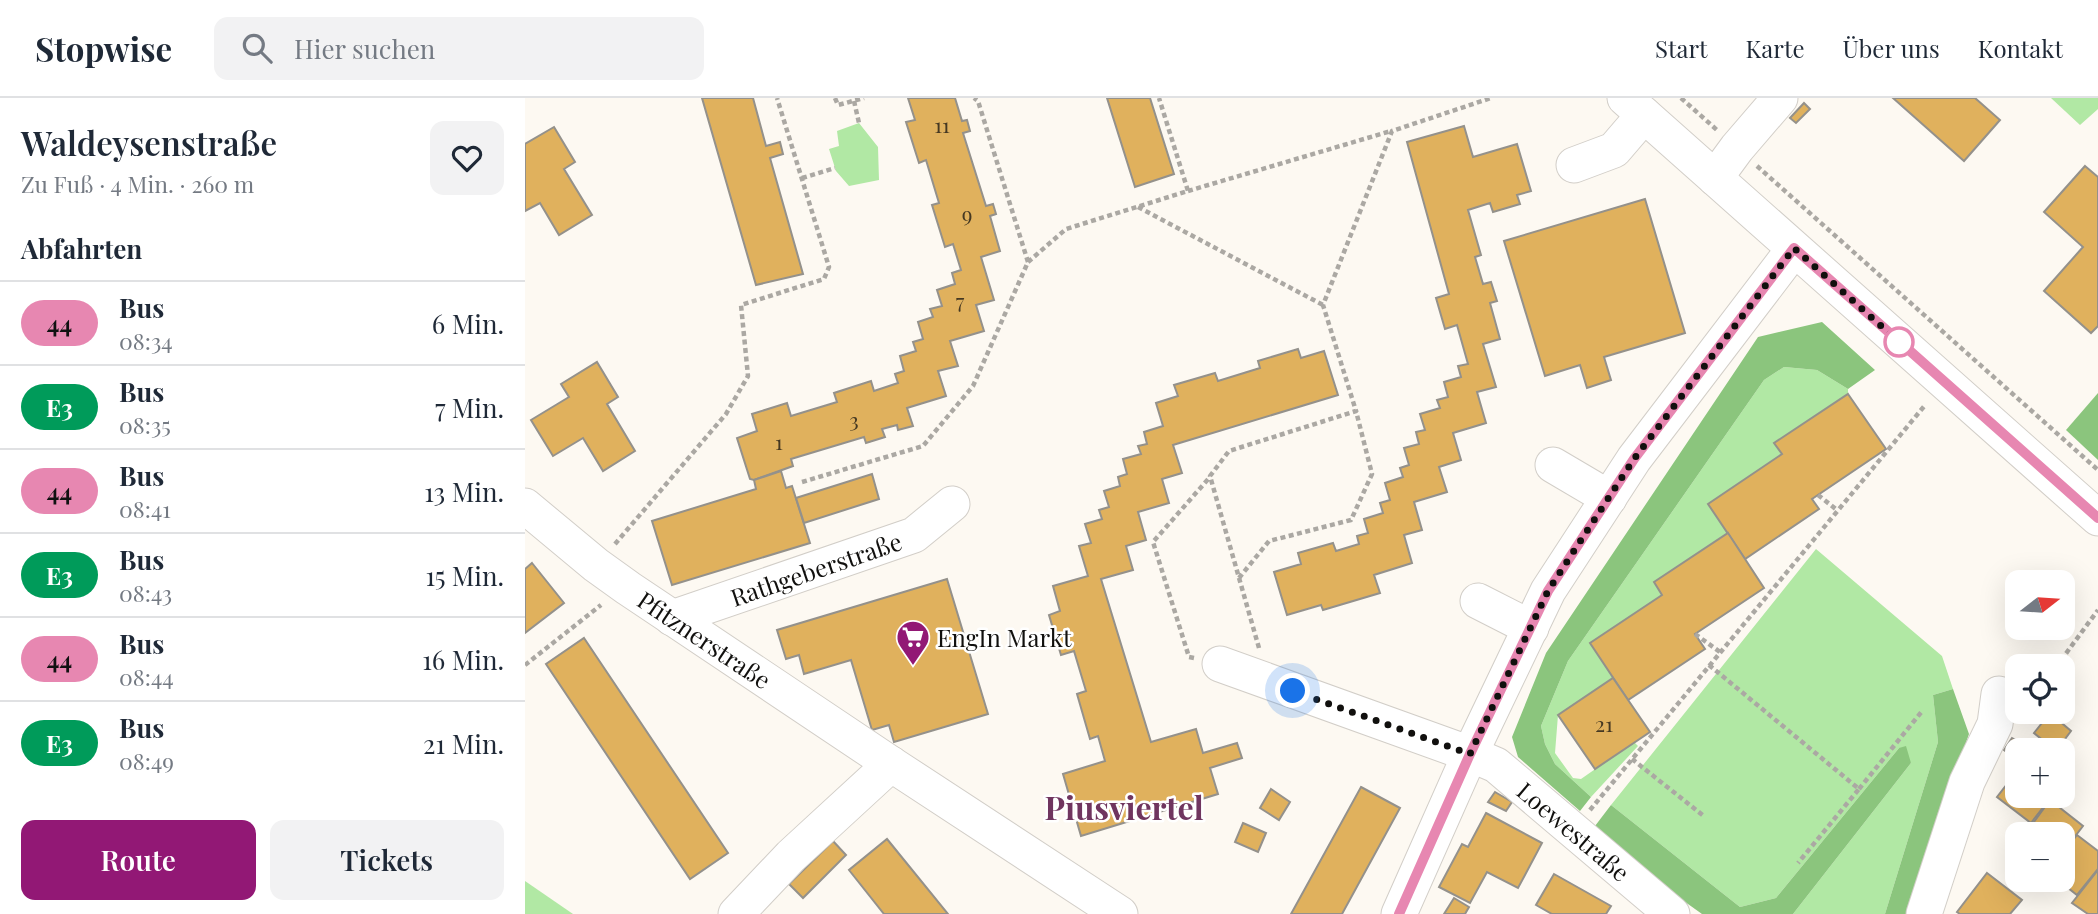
<!DOCTYPE html>
<html lang="de">
<head>
<meta charset="utf-8">
<style>
  body { margin:0; font-family:"Playfair Display",serif; background:#f2f2f3; color:#1f2937; height:100vh; display:flex; flex-direction:column; font-size:26px; white-space:nowrap }
  * { box-sizing:border-box; margin:0 }
  p { font-size:23px; color:#747a83 }
  .icon { flex:none; width:38px; height:38px; fill:none; stroke:currentColor; stroke-width:2; stroke-linecap:round; stroke-linejoin:round }
  .map { position:relative; flex:1; overflow:hidden }
  .panel { display:flex; flex-direction:column; background:#fff; width:525px }
  .panel>* { flex:none }
  .badge { padding:0 14px; border-radius:23px; font-size:24px; line-height:46px }
  .needle { width:46px; rotate:73deg }
  .fabs { position:absolute; left:1480px; top:472px; display:grid; gap:14px }
  .fabs a { display:grid; place-items:center; width:70px; height:70px; border-radius:14px; background:#fff; box-shadow:0 7px 28px #0002; font-size:35px }
  .you { position:absolute; width:35px; height:35px; margin:-18px; border:5px solid #fff; border-radius:50%; background:#1a73e8; box-shadow:0 0 0 10px #1a73e833 }
  .map>.badge { position:absolute; translate:-50% -50%; box-shadow:0 0 0 4px #fff }
  h2 { padding:0 21px; font-size:26px; line-height:63px }
  .round { display:grid; place-items:center; flex:none; width:74px; height:74px; border-radius:14px; background:#f2f2f3 }
  .summary { display:flex; align-items:center; justify-content:space-between; height:119px; padding:0 21px }
  h1 { font-size:33px; font-weight:600; line-height:52px }
  .primary-button { display:flex; gap:14px; margin-top:auto; padding:14px 21px }
  .primary-button a { flex:1; height:80px; border-radius:14px; background:#921875; color:#fff; font-size:28px; font-weight:600; line-height:80px; text-align:center }
  .primary-button a+a { background:#f2f2f3; color:#1f2937 }
  ul { padding:0; list-style:none }
  li { display:flex; align-items:center; gap:21px; height:84px; padding:0 21px; border-top:2px solid #e0e1e3 }
  li div { flex:1 }
  li b { display:block; font-size:26px }
  li em { font-style:normal }
  li .badge { min-width:77px; font-weight:700; text-align:center }
  header { display:flex; align-items:center; gap:42px; box-sizing:border-box; height:98px; padding:0 35px; background:#fff; border-bottom:2px solid #e0e1e3 }
  header strong { font-size:33px }
  nav { display:flex; gap:38px; margin-inline-start:auto; font-size:24px }
  .search { width:490px; height:63px; background:#f2f2f3; display:flex; align-items:center; gap:18px; box-sizing:border-box; padding:0 24px; border-radius:14px; color:#747a83; font-size:26px }
  main { display:flex; flex:1; min-height:0 }
  .map>svg:first-child { display:block }
  .green { fill:#b1e8a4 }
  .forest { fill:#8bc57d }
  .building { fill:#e0b15d; stroke:#94918b; stroke-width:2 }
  .lines { fill:none; stroke-linecap:round; stroke-linejoin:round }
  .minor-casing { stroke:#d2cec8; stroke-width:37 }
  .path { stroke:#aba8a3; stroke-width:4.5; stroke-dasharray:5 3.5; stroke-linecap:butt }
  .minor { stroke:#fff; stroke-width:35 }
  .line-casing { stroke:#fff; stroke-width:16 }
  .line { stroke:#e787b1; stroke-width:10 }
  .walk { stroke:#11100e; stroke-width:7; stroke-dasharray:0 12.6 }
  .stop-dot { fill:#fff; stroke:#e787b1; stroke-width:3.5 }
  .labels { text-anchor:middle; dominant-baseline:central; stroke-width:5; stroke-linejoin:round; paint-order:stroke }
  .number-label { font-size:21px; fill:#453822 }
  .street-label { font-size:24px; fill:#11100e; stroke:#fff }
  .poi-label { font-size:24px; fill:#11100e; stroke:#fff; text-anchor:start }
  .district-label { font-size:32px; font-weight:bold; fill:#70355f; stroke:#fff }
</style>
</head>
<body>
<header>
<strong>Stopwise</strong>
<div class="search"><svg class="icon" aria-label="search" viewBox="0 0 24 24"><circle cx="10" cy="10" r="6"/><path d="M15 15l6 6"/></svg>Hier suchen</div>
<nav><a>Start</a><a>Karte</a><a>Über uns</a><a>Kontakt</a></nav>
</header>
<main>
<section class="panel">
<div class="summary"><div><h1>Waldeysenstraße</h1><p>Zu Fuß · 4 Min. · 260 m</p></div><a class="round"><svg class="icon" aria-label="heart" viewBox="0 0 24 24"><path d="M12 20l-8-8c-3-5 5-10 8-4 3-6 11-1 8 4z"/></svg></a></div>
<h2>Abfahrten</h2>
<ul>
<li><span class="badge" style="background:#e787b1;color:#111">44</span><div><b>Bus</b><p>08:34</p></div><em>6 Min.</em></li>
<li><span class="badge" style="background:#009b5a;color:#fff">E3</span><div><b>Bus</b><p>08:35</p></div><em>7 Min.</em></li>
<li><span class="badge" style="background:#e787b1;color:#111">44</span><div><b>Bus</b><p>08:41</p></div><em>13 Min.</em></li>
<li><span class="badge" style="background:#009b5a;color:#fff">E3</span><div><b>Bus</b><p>08:43</p></div><em>15 Min.</em></li>
<li><span class="badge" style="background:#e787b1;color:#111">44</span><div><b>Bus</b><p>08:44</p></div><em>16 Min.</em></li>
<li><span class="badge" style="background:#009b5a;color:#fff">E3</span><div><b>Bus</b><p>08:49</p></div><em>21 Min.</em></li>
</ul>
<div class="primary-button"><a>Route</a><a>Tickets</a></div>
</section>
<div class="map">
<svg width="1573" height="816" viewBox="0 0 1573 816">
  <rect width="100%" height="100%" fill="#fdf9f2"/>
  <g class="green">
    <polygon points="1526,0 1573,0 1573,11 1555,27"/>
    <polygon points="334,25 353,49 354,82 324,88 311,73 304,51 314,48 312,33"/>
    <polygon points="1259,269 1292,272 1323,291 1323,296 1250,345 1257,356 1183,406 1203,435 1130,484 1137,497 1065,545 1088,580 1033,617 1030,655 1048,680 1056,681 1109,644 1113,648 1066,699 1030,666 1020,646 1016,628 1043,563 1239,282"/>
    <polygon points="1291,451 1417,558 1428,591 1408,597 1413,644 1360,816 1268,816 1386,665 1374,650 1251,800 1215,809 1086,707"/>
    <polygon points="0,783 48,816 0,816"/>
  </g>
  <g class="forest">
    <polygon points="1297,224 1350,272 1323,291 1292,272 1259,269 1239,282 1043,563 1016,628 1020,646 1030,666 1066,699 1055,713 993,659 987,639 1021,555 1233,239"/>
    <polygon points="1573,295 1573,362 1541,332"/>
    <polygon points="1428,591 1444,636 1382,816 1360,816 1413,644 1408,597"/>
    <polygon points="1381,648 1386,665 1268,816 1177,816 1156,801 1070,728 1086,707 1215,809 1251,800 1374,650"/>
  </g>
  <g class="building">
    <polygon points="177,0 228,0 241,48 255,44 258,56 245,60 278,176 231,187"/>
    <polygon points="383,0 430,0 437,23 442,22 445,33 438,35 461,108 468,106 471,116 465,118 475,153 456,159 469,202 451,207 459,233 425,243 433,268 413,273 421,298 382,310 388,328 373,332 372,327 357,331 360,339 341,345 339,339 266,361 268,368 229,382 225,381 212,340 232,333 227,316 262,305 266,318 312,304 309,295 346,283 349,293 373,285 370,276 379,273 375,258 391,253 388,244 398,241 393,224 408,219 405,211 417,208 412,192 430,186 427,175 436,172 428,146 420,149 407,107 414,105 401,62 394,65 381,24 390,22"/>
    <polygon points="582,0 625,0 649,76 610,89"/>
    <polygon points="1368,0 1450,0 1475,22 1439,63"/>
    <polygon points="1279,5 1285,11 1271,25 1265,20"/>
    <polygon points="939,28 948,59 992,46 1006,93 992,97 995,106 968,114 965,105 943,112 956,157 950,159 958,186 966,184 972,203 965,205 975,241 958,246 971,289 952,294 961,325 928,335 936,362 914,369 922,394 889,404 897,432 879,437 887,465 849,477 855,495 798,512 796,507 762,517 749,474 776,466 773,455 808,445 811,453 834,446 832,438 843,435 839,421 858,415 855,405 865,402 860,385 878,379 875,370 884,367 879,350 894,346 891,334 900,332 895,316 915,310 912,302 923,299 919,284 936,279 933,268 943,266 932,227 920,231 911,200 924,196 882,44"/>
    <polygon points="29,29 50,64 39,71 67,117 34,137 15,105 0,113 0,46"/>
    <polygon points="1560,68 1573,79 1573,228 1566,235 1519,193 1558,149 1519,114"/>
    <polygon points="1120,101 1160,235 1079,259 1086,282 1062,290 1055,267 1020,278 979,143"/>
    <polygon points="773,251 776,260 799,253 813,297 648,347 657,375 637,381 644,405 613,414 621,442 601,448 608,472 576,481 626,644 671,631 678,655 712,645 717,660 685,670 693,696 556,738 538,676 580,663 573,638 565,641 552,596 561,593 549,553 536,557 524,517 535,513 528,488 563,478 554,448 566,445 560,426 577,421 574,412 584,409 579,393 595,388 593,379 602,376 598,361 616,356 613,348 622,346 619,334 638,328 631,305 653,298 649,287 690,275 693,283 735,270 733,263"/>
    <polygon points="72,264 93,299 82,306 110,353 78,373 58,340 28,358 6,322 44,299 36,286"/>
    <polygon points="1323,296 1361,351 1287,401 1294,411 1220,461 1183,406 1257,356 1249,345"/>
    <polygon points="256,373 261,390 267,388 285,445 147,487 127,423 231,391 229,382"/>
    <polygon points="347,376 354,401 279,425 271,400"/>
    <polygon points="1203,435 1239,490 1170,536 1180,551 1103,602 1065,545 1137,497 1129,484"/>
    <polygon points="7,465 39,505 0,535 0,471"/>
    <polygon points="422,481 463,616 369,644 364,627 347,632 326,562 279,576 274,557 261,561 252,532"/>
    <polygon points="59,540 203,755 165,781 21,566"/>
    <polygon points="1088,580 1125,634 1070,671 1033,617"/>
    <polygon points="1525,615 1546,633 1531,653 1509,635"/>
    <polygon points="1487,640 1496,645 1488,659 1479,652"/>
    <polygon points="1493,672 1493,698 1527,698 1506,725 1472,699"/>
    <polygon points="836,689 875,710 817,816 766,816"/>
    <polygon points="746,691 765,704 754,722 735,710"/>
    <polygon points="970,694 987,704 981,713 963,704"/>
    <polygon points="1525,702 1558,728 1538,754 1538,737 1508,737 1503,732"/>
    <polygon points="961,715 1017,745 993,790 962,774 945,805 914,789 937,746 943,749"/>
    <polygon points="718,725 741,735 733,754 710,744"/>
    <polygon points="1552,737 1573,753 1573,771 1552,797 1533,782 1538,782 1538,755"/>
    <polygon points="362,741 423,816 359,816 324,772"/>
    <polygon points="308,743 321,757 278,800 264,786"/>
    <polygon points="1573,772 1573,816 1563,816 1547,805"/>
    <polygon points="1462,775 1497,802 1485,816 1435,816 1432,814"/>
    <polygon points="1029,776 1086,808 1081,816 1027,816 1011,807"/>
    <polygon points="929,800 944,809 940,816 919,816"/>
  </g>
  <g class="lines">
    <defs>
      <g id="minor">
        <polyline points="1100,0 1573,420"/>
        <polyline points="1049,67 1089,52 1119,17"/>
        <polyline points="1190,80 1212,50 1255,0"/>
        <polyline points="1028,367 1084,400"/>
        <path id="s1" d="M0 408 71 467 103 490 366 666 595 816"/>
        <polyline points="953,503 1006,530"/>
        <path id="s2" d="M147 520 389 437 427 406"/>
        <path id="s3" d="M695 566 945 656 971 667 1147 816"/>
        <polyline points="211,816 266,758 366,666"/>
        <polyline points="874,816 945,656 1023,493 1109,361 1269,151"/>
        <polyline points="1399,816 1442,684 1470,626 1474,596"/>
      </g>
    </defs>
    <use href="#minor" class="minor-casing"/>
    <g class="path">
      <polyline points="310,0 313,7 339,0"/>
      <polyline points="1156,0 1192,32"/>
      <polyline points="329,3 334,25"/>
      <polyline points="1232,68 1573,372"/>
      <polyline points="277,80 310,70"/>
      <polyline points="663,93 866,33"/>
      <polyline points="613,109 798,207"/>
      <polyline points="503,164 541,131 663,93 634,0"/>
      <polyline points="277,384 398,348 448,288 503,164 453,3 449,0"/>
      <polyline points="1293,397 1312,412"/>
      <polyline points="90,446 201,316 223,278 216,207 299,181 304,169 252,0"/>
      <polyline points="714,480 744,443 826,422 847,376 831,313"/>
      <polyline points="1170,536 1195,554"/>
      <polyline points="734,550 685,378 704,353 831,313 798,207 867,33 966,0"/>
      <polyline points="669,560 664,559 628,444 685,379"/>
      <polyline points="0,567 76,507"/>
      <polyline points="1184,567 1334,691 1273,765"/>
      <polyline points="1531,569 1573,512"/>
      <polyline points="1107,661 1180,719"/>
      <polyline points="1334,691 1398,612"/>
      <polyline points="1065,712 1401,306"/>
    </g>
    <use href="#minor" class="minor"/>
  </g>
  <g class="lines">
    <defs>
      <polyline id="line" points="874,816 945,656 1023,493 1109,361 1269,150 1573,420"/>
    </defs>
    <use href="#line" class="line-casing"/>
    <use href="#line" class="line"/>
    <polyline class="walk" points="768,593 945,656 1023,493 1043,462 1109,361 1269,150 1374,244"/>
  </g>
  <defs>
    <symbol id="supermarket-pin" viewBox="-11 -11 22 30"><path d="M0 17L-7.5 6A9.5 9.5 0 1 1 7.5 6Z" fill="#921875" stroke="#fff"/><path d="M-6-5.5h2.5l.6 2H6L4.5 2H-2.5L-4.4-4H-6ZM-1.5 3.2a1.3 1.3 0 1 0 .1 0ZM3 3.2a1.3 1.3 0 1 0 .1 0Z" fill="#fff"/></symbol>
  </defs>
  <g fill-rule="evenodd">
    <use href="#supermarket-pin" x="369" y="520" width="38" height="52"/>
  </g>
  <circle class="stop-dot" cx="1374" cy="244" r="14"/>
  <g class="labels">
    <g class="number-label">
      <text x="417" y="26">11</text>
      <text x="442" y="115">9</text>
      <text x="435" y="202">7</text>
      <text x="329" y="321">3</text>
      <text x="254" y="343">1</text>
      <text x="1079" y="625">21</text>
    </g>
    <g class="street-label">
      <text stroke="none"><textPath href="#s2" startOffset="152">Rathgeberstraße</textPath></text>
      <text stroke="none"><textPath href="#s1" startOffset="224">Pfitznerstraße</textPath></text>
      <text stroke="none"><textPath href="#s3" startOffset="396">Loewestraße</textPath></text>
    </g>
    <g class="poi-label">
      <text x="412" y="539">EngIn Markt</text>
    </g>
    <g class="district-label">
      <text x="599" y="708">Piusviertel</text>
    </g>
  </g>
</svg>
<div class="fabs">
<a><svg class="needle" viewBox="-14 -14 28 28"><path d="M0-13l5 13h-10z" fill="#e53935"/><path d="M0 13l5-13h-10z" fill="#747a83"/></svg></a>
<a><svg class="icon" aria-label="locate" viewBox="0 0 24 24"><circle cx="12" cy="12" r="6"/><path d="M12 2v4M12 18v4M2 12h4M18 12h4"/></svg></a>
<a>+</a>
<a>−</a>
</div>
<div class="you" style="left:768px;top:593px"></div>
</div>
</main>
</body>
</html>
